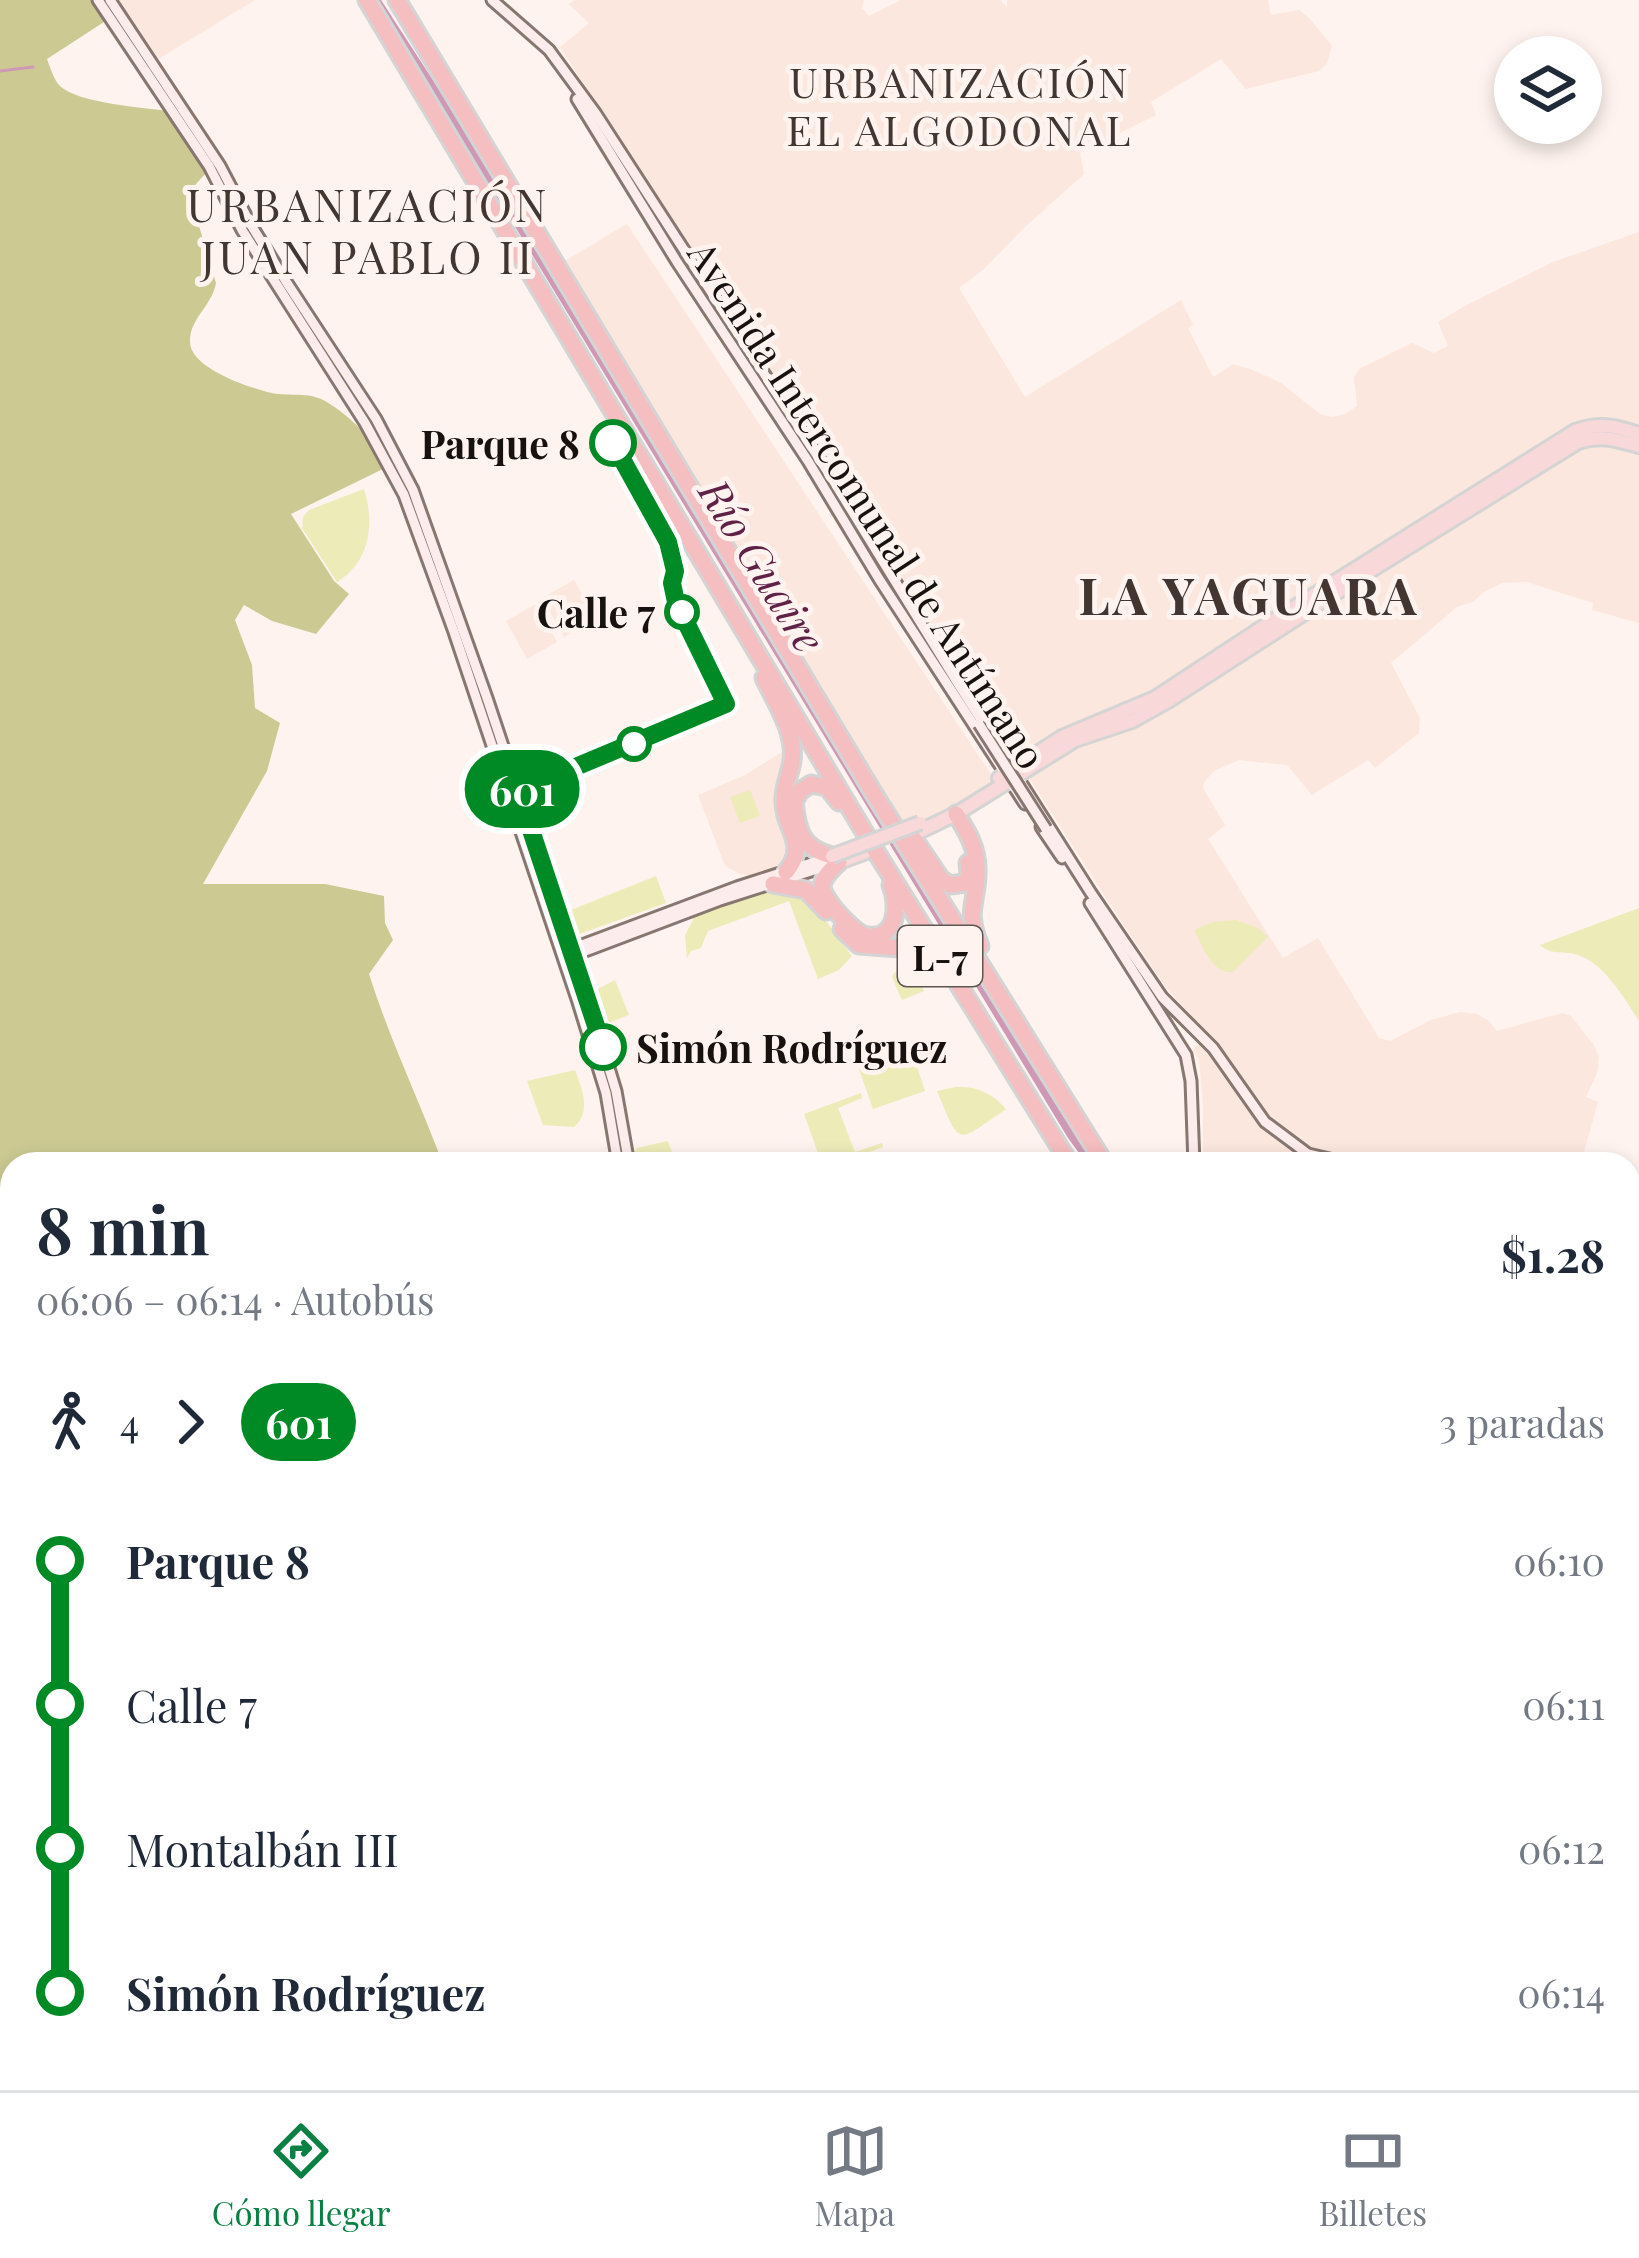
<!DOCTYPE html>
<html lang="es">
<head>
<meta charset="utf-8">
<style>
  body { margin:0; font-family:"Playfair Display",serif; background:#f2f2f3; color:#1f2937; height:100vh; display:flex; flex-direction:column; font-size:45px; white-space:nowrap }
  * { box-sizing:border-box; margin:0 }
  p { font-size:39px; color:#747a83 }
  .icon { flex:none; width:66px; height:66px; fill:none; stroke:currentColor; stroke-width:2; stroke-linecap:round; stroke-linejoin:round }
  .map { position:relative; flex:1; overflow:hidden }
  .side { position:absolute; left:0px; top:1152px; width:1641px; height:939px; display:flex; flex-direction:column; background:#fff; border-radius:36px 36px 0 0; box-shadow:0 6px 18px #0003 }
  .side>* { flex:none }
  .badge { padding:0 24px; border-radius:39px; font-size:42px; line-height:78px }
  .fabs { position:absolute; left:1494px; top:36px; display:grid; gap:24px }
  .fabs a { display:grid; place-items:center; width:108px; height:108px; border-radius:50%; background:#fff; box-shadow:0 6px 18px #0003; font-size:60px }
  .map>.badge { position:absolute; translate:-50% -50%; box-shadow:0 0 0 6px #fff }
  .legs { display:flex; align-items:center; gap:18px; height:132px; padding:0 36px; font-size:39px }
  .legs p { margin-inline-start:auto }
  .overview { display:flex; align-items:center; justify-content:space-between; height:204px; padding:0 36px }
  h1 { font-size:66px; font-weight:700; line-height:90px }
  ul { padding:0 36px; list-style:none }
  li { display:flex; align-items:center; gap:42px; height:144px; font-size:45px }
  li i { display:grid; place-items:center; width:18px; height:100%; margin:0 15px; background:currentColor }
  li i::after { content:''; width:30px; height:30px; margin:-15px; border:9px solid; border-radius:50%; background:#fff }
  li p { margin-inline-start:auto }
  li:first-child i { background:linear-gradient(#0000 50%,currentColor 0) }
  li:last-child i { background:linear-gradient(currentColor 50%,#0000 0) }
  .dock { display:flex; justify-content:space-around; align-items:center; height:168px; border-top:3px solid #e0e1e3; background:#fff; font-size:33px; color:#747a83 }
  .dock a { display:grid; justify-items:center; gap:6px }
  .dock .active { color:#0b8043 }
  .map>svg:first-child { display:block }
  .built { fill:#fbe7dd }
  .green { fill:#edebb8 }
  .forest { fill:#ccca92 }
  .water { fill:#ce99b5 }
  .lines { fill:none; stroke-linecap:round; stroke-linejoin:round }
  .stream { stroke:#ce99b5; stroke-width:3 }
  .tertiary-casing { stroke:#877770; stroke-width:14 }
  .secondary-casing { stroke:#877770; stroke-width:15 }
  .primary-casing { stroke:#d5d4d4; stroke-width:18 }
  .motorway-casing { stroke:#d5d4d4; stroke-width:21 }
  .tertiary { stroke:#fff; stroke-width:8 }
  .secondary { stroke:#fcecec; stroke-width:9 }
  .primary { stroke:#f9d8d9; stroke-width:12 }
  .motorway { stroke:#f5bec0; stroke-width:15 }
  .secondary-bridge-casing { stroke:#877770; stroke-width:15; stroke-linecap:butt }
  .primary-bridge-casing { stroke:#d5d4d4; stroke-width:18; stroke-linecap:butt }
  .secondary-bridge { stroke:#fcecec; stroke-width:9 }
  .primary-bridge { stroke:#f9d8d9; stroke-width:12 }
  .line-1-casing { stroke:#fff; stroke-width:27 }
  .line-1 { stroke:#008a26; stroke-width:18 }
  .stop-1-dot { fill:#fff; stroke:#008a26; stroke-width:6 }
  .labels { text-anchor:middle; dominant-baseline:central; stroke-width:10; stroke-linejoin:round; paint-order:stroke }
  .shield { fill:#fef3ee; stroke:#5c5552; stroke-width:3 }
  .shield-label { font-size:36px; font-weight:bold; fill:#17110f }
  .stop-label { font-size:39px; font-weight:bold; fill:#17110f; stroke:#fef3ee; text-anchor:end }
  .street-label { font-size:39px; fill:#17110f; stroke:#fef3ee }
  .neighbourhood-label { font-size:42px; letter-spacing:3px; fill:#43352f; stroke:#fef3ee }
  .water-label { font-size:42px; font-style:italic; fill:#602147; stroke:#fef3ee }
  .quarter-label { font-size:45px; letter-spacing:3px; fill:#43352f; stroke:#fef3ee }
  .district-label { font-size:51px; font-weight:bold; letter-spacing:3px; fill:#43352f; stroke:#fef3ee }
</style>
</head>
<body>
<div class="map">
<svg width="1639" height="2090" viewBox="0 0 1639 2090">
  <rect width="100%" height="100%" fill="#fef3ee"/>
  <g class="built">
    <polygon points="117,0 255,0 155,61"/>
    <polygon points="575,0 864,0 862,8 869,16 901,0 1000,0 1007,7 1007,0 1268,0 1271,15 1299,10 1309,18 1332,46 1327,63 1319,71 1246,89 1221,59 1151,102 1156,115 1080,153 1084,174 1024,228 983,270 959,288 1025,397 1181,300 1193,325 1188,328 1213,377 1233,364 1253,370 1281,383 1320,414 1332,417 1345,414 1357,406 1354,377 1359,369 1412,343 1434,353 1448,346 1438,322 1463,307 1553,262 1639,232 1639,623 1592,610 1593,603 1527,582 1502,583 1484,592 1473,602 1457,607 1391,663 1420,718 1419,733 1375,768 1368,760 1312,795 1287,765 1239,760 1214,771 1204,782 1203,788 1225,825 1208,839 1283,958 1318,938 1379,1038 1390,1041 1431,1020 1460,1012 1477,1014 1489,1021 1497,1031 1562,1013 1571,1016 1594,1045 1599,1057 1597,1073 1586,1097 1598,1102 1584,1152 1584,1164 1203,1164 1203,1106 1199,1059 1193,1050 1199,1044 1211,1045 1214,1040 1167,989 1119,918 560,47 589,23 569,4"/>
    <polygon points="627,224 994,779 954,807 908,828 900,823 877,793 563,262"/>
    <polygon points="574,580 596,618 564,637 542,598"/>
    <polygon points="536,604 557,642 527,659 506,621"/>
    <polygon points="792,746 784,796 798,848 784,865 751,876 740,874 725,866 698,795 743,776"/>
    <polygon points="1629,1242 1639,1247 1639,1413 1629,1399"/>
    <polygon points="1629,1456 1639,1465 1639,1563 1629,1573"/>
  </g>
  <g class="green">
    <path d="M364 489C375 524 370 561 337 582L302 528 303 517 309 510Z"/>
    <polygon points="750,790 760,816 740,823 730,797"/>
    <polygon points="656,876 666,903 574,936 566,912"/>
    <polygon points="784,886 812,902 852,956 839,970 818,979 789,901 708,931 701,948 691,951 687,958 685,935 693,920 693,910 737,895"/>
    <path d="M1639 908V1021C1624 998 1605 964 1578 955 1563 950 1552 956 1540 945Z"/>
    <path d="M1236 920 1258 928 1268 937 1233 972C1212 974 1203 946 1194 930L1213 922Z"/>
    <polygon points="913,967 924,991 902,1000 892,977 894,973"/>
    <polygon points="615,980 629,1015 608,1023 598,989"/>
    <polygon points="912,1051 925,1091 873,1109 859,1069"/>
    <path d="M575 1070C582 1089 592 1112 574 1127L543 1125 527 1081Z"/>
    <path d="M956 1087C977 1086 992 1093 1006 1109 956 1143 961 1149 937 1091Z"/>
    <polygon points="861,1093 862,1098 838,1108 855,1152 882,1143 883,1147 837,1164 822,1164 804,1114"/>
    <polygon points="668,1141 676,1164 635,1164 633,1154 637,1148"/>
  </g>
  <path class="forest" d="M0 0H92L107 20 47 59C50 67 54 80 60 86 77 103 145 108 169 111L188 137 207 172 196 184 191 199 216 283C212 306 190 318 190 341 189 368 250 388 272 393 291 397 307 391 325 401 354 418 371 440 391 465L291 514 334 581 349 594 316 634 272 621 244 605 235 620 252 665 255 708 280 723 267 771 203 884H325L384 896 385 923 393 940 369 974C390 1040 419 1100 443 1164H12V1196L0 1188Z"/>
  <polygon class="water" points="370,0 381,0 512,202 951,931 1050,1091 1098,1164 1087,1164 1068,1138 505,210"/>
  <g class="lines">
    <polyline class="stream" points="0,71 33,67"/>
    <defs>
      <g id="tertiary">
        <polyline points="0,2053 12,2049"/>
        <polyline points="1007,2079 1012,2090"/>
      </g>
      <g id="secondary">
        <polyline points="98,0 209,166 242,230 365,423 404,495 454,632 577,999 606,1093 618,1164"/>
        <polyline points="110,0 220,166 251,225 287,283 376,419 413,490 487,698 594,1019 616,1091 629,1164"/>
        <polyline points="492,0 549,50 596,114 831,477 957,682 1091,893 1162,997 1213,1048 1265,1122 1308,1154 1351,1164"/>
        <polyline points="577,99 677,262 808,461 879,579 1025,804"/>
        <polyline points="1041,827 1062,858"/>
        <polyline points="1090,903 1186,1055 1191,1081 1194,1164"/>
        <polyline points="566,951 737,887 827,858"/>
        <polyline points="572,956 720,900 833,864"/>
        <polyline points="1629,1407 1639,1425"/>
        <polyline points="1629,1452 1639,1462"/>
        <polyline points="1631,1577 1639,1567"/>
        <polyline points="1209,2079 1222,2090"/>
      </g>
      <g id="primary">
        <path d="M999 778 1062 737 1155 698 1263 627 1575 431C1600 422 1615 426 1639 434"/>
        <path d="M916 833 956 814 1075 740 1132 721 1168 701 1370 571 1578 442C1601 434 1617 440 1639 446"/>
        <polyline points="839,862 866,852"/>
      </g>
      <g id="motorway">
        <polyline points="367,0 878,855 1070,1164"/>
        <polyline points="397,0 874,794 1105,1164"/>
        <path d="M764 678C776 703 796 733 792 761 790 774 784 786 784 799 783 830 810 843 786 872"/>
        <path d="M956 814C967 831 977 848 977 869 978 903 964 909 980 946"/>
        <polyline points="914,839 941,879 950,885 965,883 969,875 968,863"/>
        <path d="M832 856C802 849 797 831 794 802L800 791 811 784 827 787 839 802"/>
        <path d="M839 862C832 869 823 876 822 886 822 899 854 934 867 936 898 940 899 905 891 885"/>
        <polyline points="773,884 806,890 826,911"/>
        <polyline points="842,929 859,945 914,949 942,970"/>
        <polyline points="1629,1593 1639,1589"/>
        <polyline points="1629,1672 1639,1683"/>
        <polyline points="1629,1728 1639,1738"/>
      </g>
    </defs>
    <use href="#tertiary" class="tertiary-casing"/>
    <use href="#secondary" class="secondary-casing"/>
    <use href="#primary" class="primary-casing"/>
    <use href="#motorway" class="motorway-casing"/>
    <use href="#tertiary" class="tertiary"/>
    <use href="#secondary" class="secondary"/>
    <use href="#primary" class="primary"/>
    <use href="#motorway" class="motorway"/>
    <defs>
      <polyline id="secondary-bridge" points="979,724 1046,829"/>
      <polyline id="primary-bridge" points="832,856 920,823"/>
    </defs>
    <use href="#secondary-bridge" class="secondary-bridge-casing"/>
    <use href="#primary-bridge" class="primary-bridge-casing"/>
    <use href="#secondary-bridge" class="secondary-bridge"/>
    <use href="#primary-bridge" class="primary-bridge"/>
  </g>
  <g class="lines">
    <defs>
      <polyline id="line-1" points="603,1047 518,791 726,704 676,602 672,583 675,571 668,542 613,443"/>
    </defs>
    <use href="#line-1" class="line-1-casing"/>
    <use href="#line-1" class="line-1"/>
  </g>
  <g class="stop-1-dot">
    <circle cx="613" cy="443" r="21"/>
    <circle cx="682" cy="612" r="15"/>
    <circle cx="634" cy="744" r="15"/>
    <circle cx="603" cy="1047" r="21"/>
  </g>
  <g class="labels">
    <rect class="shield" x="898" y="926" width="84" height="60" rx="9"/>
    <g class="shield-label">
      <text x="940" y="956">L-7</text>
    </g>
    <g class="stop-label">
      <text x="580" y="443">Parque 8</text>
      <text x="655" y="612">Calle 7</text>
      <text x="636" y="1047" text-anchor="start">Simón Rodríguez</text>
    </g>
    <g class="street-label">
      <text transform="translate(868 504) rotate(57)">Avenida Intercomunal de Antímano</text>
    </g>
    <g class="neighbourhood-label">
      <text x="960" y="81">URBANIZACIÓN<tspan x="960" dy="48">EL ALGODONAL</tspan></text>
    </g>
    <g class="water-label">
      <text transform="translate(763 565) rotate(58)">Río Guaire</text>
    </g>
    <g class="quarter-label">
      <text x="368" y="203">URBANIZACIÓN<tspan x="368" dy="52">JUAN PABLO II</tspan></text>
    </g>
    <g class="district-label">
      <text x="1249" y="594">LA YAGUARA</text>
    </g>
  </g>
</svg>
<div class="fabs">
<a><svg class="icon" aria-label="layers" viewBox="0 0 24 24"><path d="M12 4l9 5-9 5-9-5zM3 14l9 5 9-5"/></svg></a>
</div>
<b class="badge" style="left:522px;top:789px;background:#008a26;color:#fff">601</b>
<section class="side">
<div class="overview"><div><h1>8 min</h1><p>06:06 – 06:14 · Autobús</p></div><b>$1.28</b></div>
<div class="legs"><svg class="icon" aria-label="walk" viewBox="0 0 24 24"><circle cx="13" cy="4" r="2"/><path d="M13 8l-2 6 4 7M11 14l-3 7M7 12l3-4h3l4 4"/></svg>4<svg class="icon" aria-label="forward" viewBox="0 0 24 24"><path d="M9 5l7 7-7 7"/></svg><b class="badge" style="background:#008a26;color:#fff">601</b><p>3 paradas</p></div>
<ul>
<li><i style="color:#008a26"></i><b>Parque 8</b><p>06:10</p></li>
<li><i style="color:#008a26"></i><span>Calle 7</span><p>06:11</p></li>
<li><i style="color:#008a26"></i><span>Montalbán III</span><p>06:12</p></li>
<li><i style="color:#008a26"></i><b>Simón Rodríguez</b><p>06:14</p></li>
</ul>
</section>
</div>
<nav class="dock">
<a class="active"><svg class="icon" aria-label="directions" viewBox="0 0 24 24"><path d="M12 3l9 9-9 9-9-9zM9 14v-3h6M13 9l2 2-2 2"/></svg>Cómo llegar</a>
<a><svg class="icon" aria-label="map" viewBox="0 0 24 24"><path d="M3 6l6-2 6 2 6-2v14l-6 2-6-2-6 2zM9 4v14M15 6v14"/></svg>Mapa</a>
<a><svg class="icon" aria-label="tickets" viewBox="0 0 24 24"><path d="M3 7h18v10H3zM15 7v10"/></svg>Billetes</a>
</nav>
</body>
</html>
